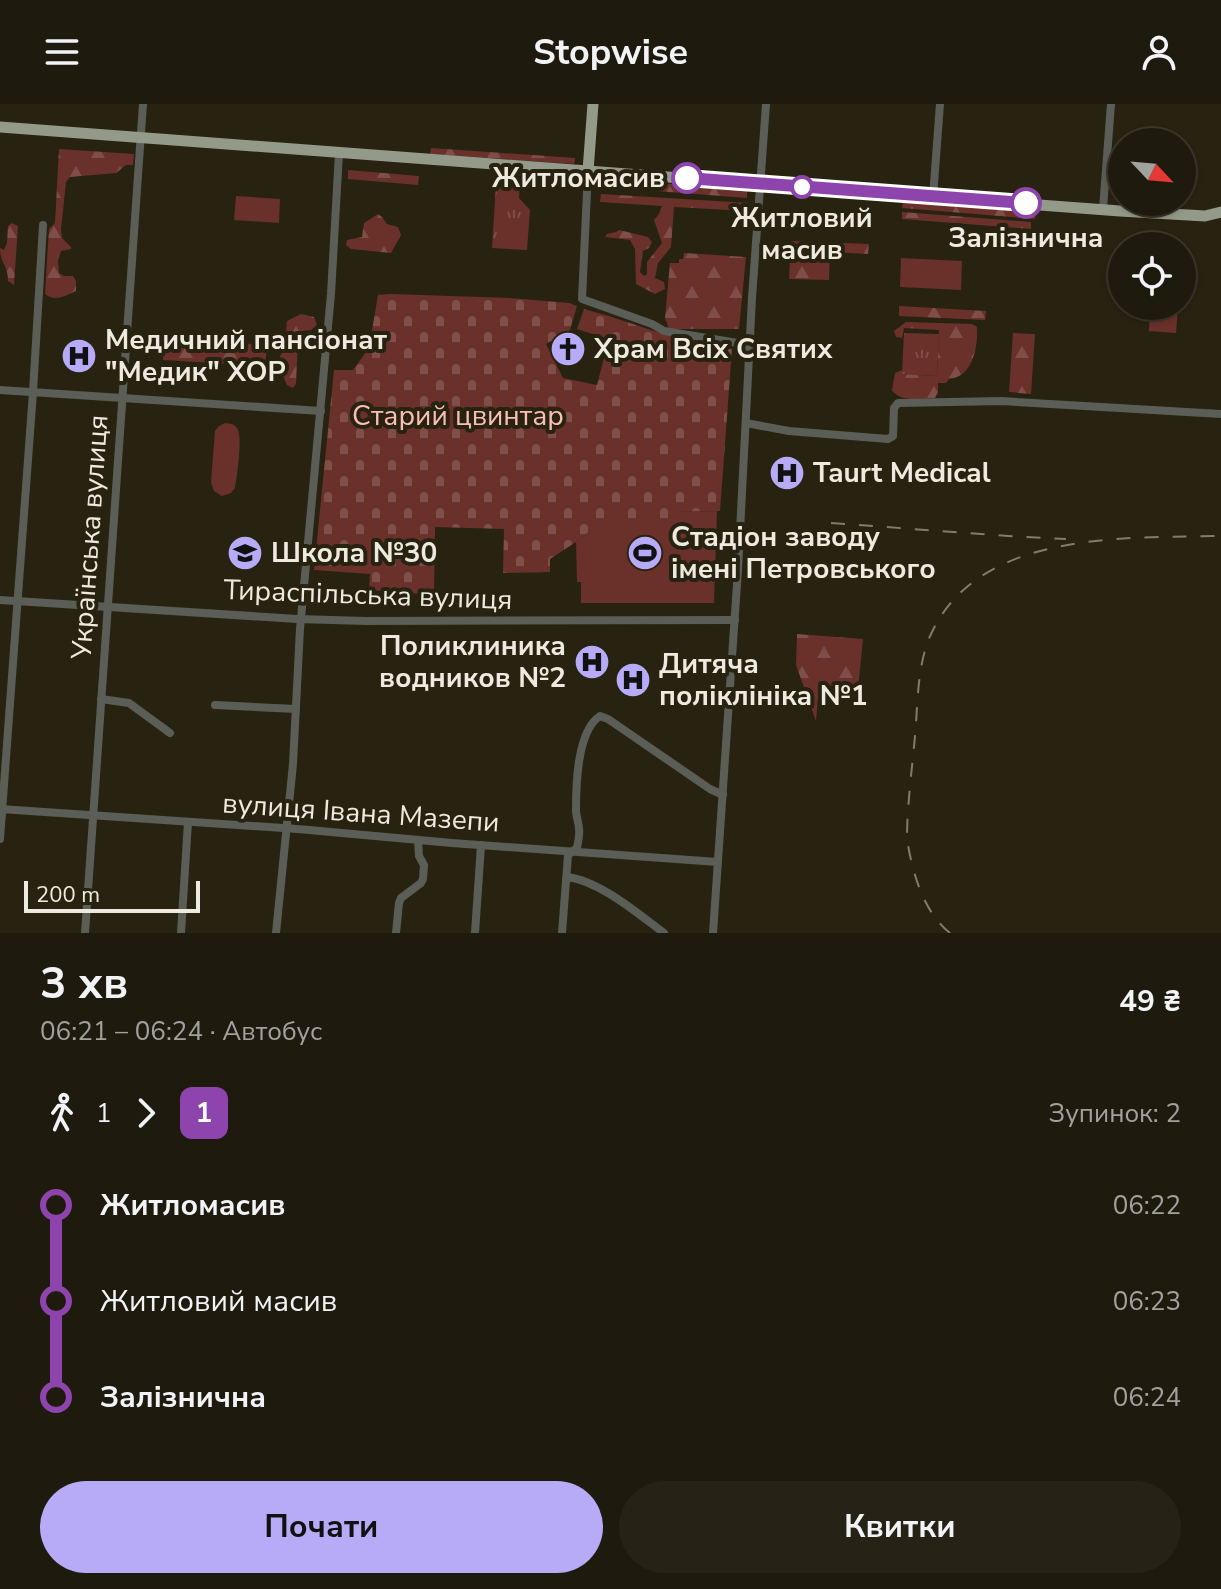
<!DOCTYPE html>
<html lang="uk">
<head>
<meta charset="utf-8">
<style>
  body { margin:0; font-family:"Nunito Sans",sans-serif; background:#262316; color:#f1f3f6; height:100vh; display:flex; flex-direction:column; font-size:30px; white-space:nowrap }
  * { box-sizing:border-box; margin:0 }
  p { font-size:26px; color:#a1a19d }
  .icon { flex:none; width:44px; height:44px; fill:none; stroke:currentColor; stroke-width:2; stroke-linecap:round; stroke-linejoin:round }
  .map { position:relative; height:829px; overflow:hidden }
  .details { display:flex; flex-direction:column; background:#1e1a0d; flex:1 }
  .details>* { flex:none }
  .badge { padding:0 16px; border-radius:12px; font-size:28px; line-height:52px }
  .needle { width:52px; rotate:116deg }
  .tools { position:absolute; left:1108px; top:24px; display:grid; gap:16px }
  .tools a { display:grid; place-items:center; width:88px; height:88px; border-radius:50%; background:#1e1a0d; box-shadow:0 2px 6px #0004,0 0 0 2px #3c382e; font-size:40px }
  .scale { position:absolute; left:24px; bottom:20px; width:176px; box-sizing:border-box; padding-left:8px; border:4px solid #edeadf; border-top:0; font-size:22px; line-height:28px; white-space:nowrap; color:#edeadf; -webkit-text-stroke:6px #282211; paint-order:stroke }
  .map>.badge { position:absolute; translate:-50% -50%; box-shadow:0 0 0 4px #fff }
  .legs { display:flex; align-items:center; gap:12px; height:88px; padding:0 40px; font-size:26px }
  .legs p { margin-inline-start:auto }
  .summary { display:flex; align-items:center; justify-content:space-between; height:136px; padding:0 40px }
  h1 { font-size:44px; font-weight:700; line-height:60px }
  .action { display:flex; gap:16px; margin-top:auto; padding:16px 40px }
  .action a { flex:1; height:92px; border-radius:48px; background:#b7abf7; color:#111; font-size:32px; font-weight:700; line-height:92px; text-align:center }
  .action a+a { background:#262316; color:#f1f3f6 }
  ul { padding:0 40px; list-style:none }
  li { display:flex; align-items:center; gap:28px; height:96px; font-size:30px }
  li i { display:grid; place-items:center; width:12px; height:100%; margin:0 10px; background:currentColor }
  li i::after { content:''; width:20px; height:20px; margin:-10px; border:6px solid; border-radius:50%; background:#1e1a0d }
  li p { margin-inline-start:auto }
  li:first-child i { background:linear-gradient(#0000 50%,currentColor 0) }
  li:last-child i { background:linear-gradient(currentColor 50%,#0000 0) }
  header { display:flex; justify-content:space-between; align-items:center; height:104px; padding:0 40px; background:#1e1a0d; font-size:36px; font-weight:700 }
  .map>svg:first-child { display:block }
  .grass { fill:url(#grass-tufts) }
  .forest { fill:url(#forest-firs) }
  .cemetery { fill:url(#cemetery-stones) }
  .garden { fill:#6a302a }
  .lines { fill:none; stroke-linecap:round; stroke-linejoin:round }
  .minor { stroke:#5b5e56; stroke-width:8 }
  .major { stroke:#949a89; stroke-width:11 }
  .rail { stroke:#817c6e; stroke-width:2; stroke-dasharray:14 14; stroke-linecap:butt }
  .line-1-casing { stroke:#fff; stroke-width:18 }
  .line-1 { stroke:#8e44ad; stroke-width:12 }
  .stop-1-dot { fill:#fff; stroke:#8e44ad; stroke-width:4 }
  .labels { text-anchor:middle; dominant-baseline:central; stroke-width:8; stroke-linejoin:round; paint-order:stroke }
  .stop-label { font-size:28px; font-weight:bold; fill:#edeadf; stroke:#282211 }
  .poi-label { font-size:28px; font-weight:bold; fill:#edeadf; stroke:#282211; text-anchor:start }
  .park-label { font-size:28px; fill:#fbbeb5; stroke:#282211 }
  .street-label { font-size:28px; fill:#edeadf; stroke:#282211 }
</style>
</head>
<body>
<header><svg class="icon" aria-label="menu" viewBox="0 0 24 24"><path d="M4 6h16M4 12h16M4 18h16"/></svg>Stopwise<svg class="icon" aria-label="person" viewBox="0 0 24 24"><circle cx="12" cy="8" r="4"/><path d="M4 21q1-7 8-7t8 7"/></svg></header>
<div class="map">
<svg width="1221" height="829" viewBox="0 0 1221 829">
  <defs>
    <pattern id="grass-tufts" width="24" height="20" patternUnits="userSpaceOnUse" patternTransform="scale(2)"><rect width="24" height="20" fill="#6a302a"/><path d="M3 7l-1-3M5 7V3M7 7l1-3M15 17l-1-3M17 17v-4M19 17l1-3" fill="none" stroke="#804e48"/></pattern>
    <pattern id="forest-firs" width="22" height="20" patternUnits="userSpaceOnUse" patternTransform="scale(2)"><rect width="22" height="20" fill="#6a302a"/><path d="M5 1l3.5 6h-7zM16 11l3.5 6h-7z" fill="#804e48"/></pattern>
    <pattern id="cemetery-stones" width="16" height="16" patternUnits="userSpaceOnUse" patternTransform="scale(2)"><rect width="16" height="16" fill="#6a302a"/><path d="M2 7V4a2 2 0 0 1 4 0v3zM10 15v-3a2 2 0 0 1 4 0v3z" fill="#804e48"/></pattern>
  </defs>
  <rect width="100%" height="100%" fill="#282211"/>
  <g class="grass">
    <polygon points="496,80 520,81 519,94 530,106 527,146 492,144"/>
    <polygon points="1150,202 1178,202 1176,229 1149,227"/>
    <polygon points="904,229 939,230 937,272 902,270"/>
  </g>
  <g class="forest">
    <polygon points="431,44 575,54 574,60 430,50"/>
    <path d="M59 45 134 50 133 61H126L116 69 70 73 66 78 61 125 62 134 71 143V145L61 147 58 157 59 169 64 172H73L76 177V187C65 192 55 198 45 190L49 125 55 119Z"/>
    <polygon points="348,66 419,72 418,81 348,75"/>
    <polygon points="494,66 574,71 574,80 494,75"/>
    <polygon points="657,79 747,85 747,94 656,87"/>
    <polygon points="601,90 749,99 748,107 674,103 671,143 658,159 655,174 664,178 665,185 655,190 636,180 635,145 630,136 605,133 607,130 616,128 619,126 648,133 652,138 649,144 643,147 640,168 644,172 647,170 647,158 662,139 654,116 659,110 662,102 600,98"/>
    <polygon points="903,96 1036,107 1035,115 902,104"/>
    <polygon points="902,108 1031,118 1031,125 902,115"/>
    <polygon points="378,110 382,113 387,120 398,123 401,131 391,149 351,145 346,141 347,136 362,133 364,119"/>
    <path d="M12 119 18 122 14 181 8 177C8 161 0 159 0 144L4 146 7 139 8 122Z"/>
    <polygon points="791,137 869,140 868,150 830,148 829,176 789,175"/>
    <polygon points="684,149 746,153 739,225 669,225 665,214 670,159 679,159 679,155 683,155"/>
    <polygon points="899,202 986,207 985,216 899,212"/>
    <polygon points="301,210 314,213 317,221 311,226 302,227 298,234 296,280 293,284 287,281 277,258 284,245 287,217"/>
    <path d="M906 218 972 220 977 223C978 243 973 273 949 275L946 279H938V288L935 294C921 294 900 299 892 286L895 269 902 266V270L937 272 939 226 904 224 902 234 896 233 894 227Z"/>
    <polygon points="1013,229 1035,230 1031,290 1009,288"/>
    <polygon points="135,232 267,241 265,262 163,256 163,245 135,242"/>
    <polygon points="797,530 863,535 858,585 819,581 816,617 796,561"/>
  </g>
  <polygon class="cemetery" points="391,190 510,194 569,199 577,202 570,226 546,240 563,274 597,281 609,235 577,225 584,205 612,213 663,230 732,245 720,407 679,408 679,417 598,421 576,438 550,455 550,468 503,469 504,425 435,423 434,491 369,486 370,470 314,466 334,266 353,266 369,244 378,191"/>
  <g class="garden">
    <polygon points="236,92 280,95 279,119 234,116"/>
    <polygon points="901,154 962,157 961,186 900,183"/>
    <path d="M225 319C231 320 233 319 237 324 243 332 237 373 235 384L231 389 222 392 214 387 211 378 215 327 219 322Z"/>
    <polygon points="717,407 714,499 581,499 581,478 577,478 576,438 598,420 642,418 642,414 650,414 650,417 678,417 679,408"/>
  </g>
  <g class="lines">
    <g class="minor">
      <polyline points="588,67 582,195 652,220 664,227 750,241"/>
      <polyline points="933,93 940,0"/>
      <polyline points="1103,105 1111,0"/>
      <polyline points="0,286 321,307"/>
      <polyline points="746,319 789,327 888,335 893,332 894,304 898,299 1001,297 1221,310"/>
      <polyline points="0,496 297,515 366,517 735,516"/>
      <polyline points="101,595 129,599 170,629"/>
      <polyline points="215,601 296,605"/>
      <polyline points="0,705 298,725 452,739 718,758"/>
      <polyline points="0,735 33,288 43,121"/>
      <path d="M567 773C600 777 637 809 664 829"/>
      <polyline points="85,829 143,0"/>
      <polyline points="181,829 188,718"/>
      <polyline points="276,829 293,660 300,525 331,190 339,49"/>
      <polyline points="396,829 399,799 401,794 421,779 423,775 424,761 419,752 418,736"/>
      <polyline points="475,829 481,741"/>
      <path d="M562 829 568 751 577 744C578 738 580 731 579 725 579 719 576 713 576 706 576 681 577 627 600 612L608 615 710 685 723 691"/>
      <polyline points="713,829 738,466 752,194 766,0"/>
    </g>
    <g class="major">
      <polyline points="0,23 1120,107 1205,112 1221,108"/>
      <polyline points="588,67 593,0"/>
    </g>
    <g class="rail">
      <polyline points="831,419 1008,432 1066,435"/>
      <path d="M950 829C923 808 912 767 907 735 907 701 912 666 915 632 918 599 917 560 931 530 979 426 1125 434 1221 432"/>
    </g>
  </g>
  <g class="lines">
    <defs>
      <polyline id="line-1" points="687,74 1026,99"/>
    </defs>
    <use href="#line-1" class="line-1-casing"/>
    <use href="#line-1" class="line-1"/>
  </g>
  <defs>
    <symbol id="church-disc" viewBox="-11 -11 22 22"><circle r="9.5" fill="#b7abf7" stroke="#282211"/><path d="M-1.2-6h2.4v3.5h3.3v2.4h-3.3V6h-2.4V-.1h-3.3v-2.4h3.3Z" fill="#111"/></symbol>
    <symbol id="hospital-disc" viewBox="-11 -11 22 22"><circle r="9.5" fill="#b7abf7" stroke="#282211"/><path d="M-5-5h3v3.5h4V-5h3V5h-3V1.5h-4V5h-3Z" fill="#111"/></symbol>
    <symbol id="school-disc" viewBox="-11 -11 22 22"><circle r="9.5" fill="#b7abf7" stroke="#282211"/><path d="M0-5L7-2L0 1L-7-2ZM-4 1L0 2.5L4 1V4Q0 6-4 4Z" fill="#111"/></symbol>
    <symbol id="stadium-disc" viewBox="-11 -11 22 22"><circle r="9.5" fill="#b7abf7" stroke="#282211"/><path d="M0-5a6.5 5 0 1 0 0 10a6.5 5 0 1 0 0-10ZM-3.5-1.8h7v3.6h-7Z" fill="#111"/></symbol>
  </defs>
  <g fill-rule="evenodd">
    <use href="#church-disc" x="548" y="225" width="40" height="40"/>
    <use href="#hospital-disc" x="59" y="232" width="40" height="40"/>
    <use href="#hospital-disc" x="767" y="349" width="40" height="40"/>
    <use href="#school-disc" x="225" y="429" width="40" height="40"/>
    <use href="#stadium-disc" x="625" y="429" width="40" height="40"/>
    <use href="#hospital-disc" x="572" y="538" width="40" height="40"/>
    <use href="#hospital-disc" x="613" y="556" width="40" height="40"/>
  </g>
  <g class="stop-1-dot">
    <circle cx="687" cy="74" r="14"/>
    <circle cx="802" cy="83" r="10"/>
    <circle cx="1026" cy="99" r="14"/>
  </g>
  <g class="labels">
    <g class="stop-label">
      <text x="665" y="74" text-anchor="end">Житломасив</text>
      <text x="802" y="114">Житловий<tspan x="802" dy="32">масив</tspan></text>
      <text x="1026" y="134">Залізнична</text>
    </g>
    <g class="poi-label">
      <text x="105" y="236">Медичний пансіонат<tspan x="105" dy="32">"Медик" ХОР</tspan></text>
      <text x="594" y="245">Храм Всіх Святих</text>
      <text x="813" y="369">Taurt Medical</text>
      <text x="671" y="433">Стадіон заводу<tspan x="671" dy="32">імені Петровського</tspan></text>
      <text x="271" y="449">Школа №30</text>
      <text x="566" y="542" text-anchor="end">Поликлиника<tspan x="566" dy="32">водников №2</tspan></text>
      <text x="659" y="560">Дитяча<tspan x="659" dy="32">поліклініка №1</tspan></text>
    </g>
    <g class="park-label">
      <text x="458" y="312">Старий цвинтар</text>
    </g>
    <g class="street-label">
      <text transform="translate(90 433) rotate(-86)">Українська вулиця</text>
      <text transform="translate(368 491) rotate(2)">Тираспільська вулиця</text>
      <text transform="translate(361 709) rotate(4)">вулиця Івана Мазепи</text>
    </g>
  </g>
</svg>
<div class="tools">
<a><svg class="needle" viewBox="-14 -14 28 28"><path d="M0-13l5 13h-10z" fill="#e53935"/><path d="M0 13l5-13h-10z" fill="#a1a19d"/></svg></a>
<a><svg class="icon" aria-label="locate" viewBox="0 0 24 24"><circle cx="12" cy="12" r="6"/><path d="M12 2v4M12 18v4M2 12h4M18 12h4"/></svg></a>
</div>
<div class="scale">200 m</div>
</div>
<section class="details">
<div class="summary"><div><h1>3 хв</h1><p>06:21 – 06:24 · Автобус</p></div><b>49 ₴</b></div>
<div class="legs"><svg class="icon" aria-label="walk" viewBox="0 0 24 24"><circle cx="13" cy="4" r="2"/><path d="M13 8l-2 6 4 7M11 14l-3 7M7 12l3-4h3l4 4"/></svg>1<svg class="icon" aria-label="forward" viewBox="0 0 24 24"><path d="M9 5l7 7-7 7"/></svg><b class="badge" style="background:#8e44ad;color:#fff">1</b><p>Зупинок: 2</p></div>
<ul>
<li><i style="color:#8e44ad"></i><b>Житломасив</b><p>06:22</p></li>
<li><i style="color:#8e44ad"></i><span>Житловий масив</span><p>06:23</p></li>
<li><i style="color:#8e44ad"></i><b>Залізнична</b><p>06:24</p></li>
</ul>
<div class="action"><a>Почати</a><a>Квитки</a></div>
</section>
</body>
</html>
